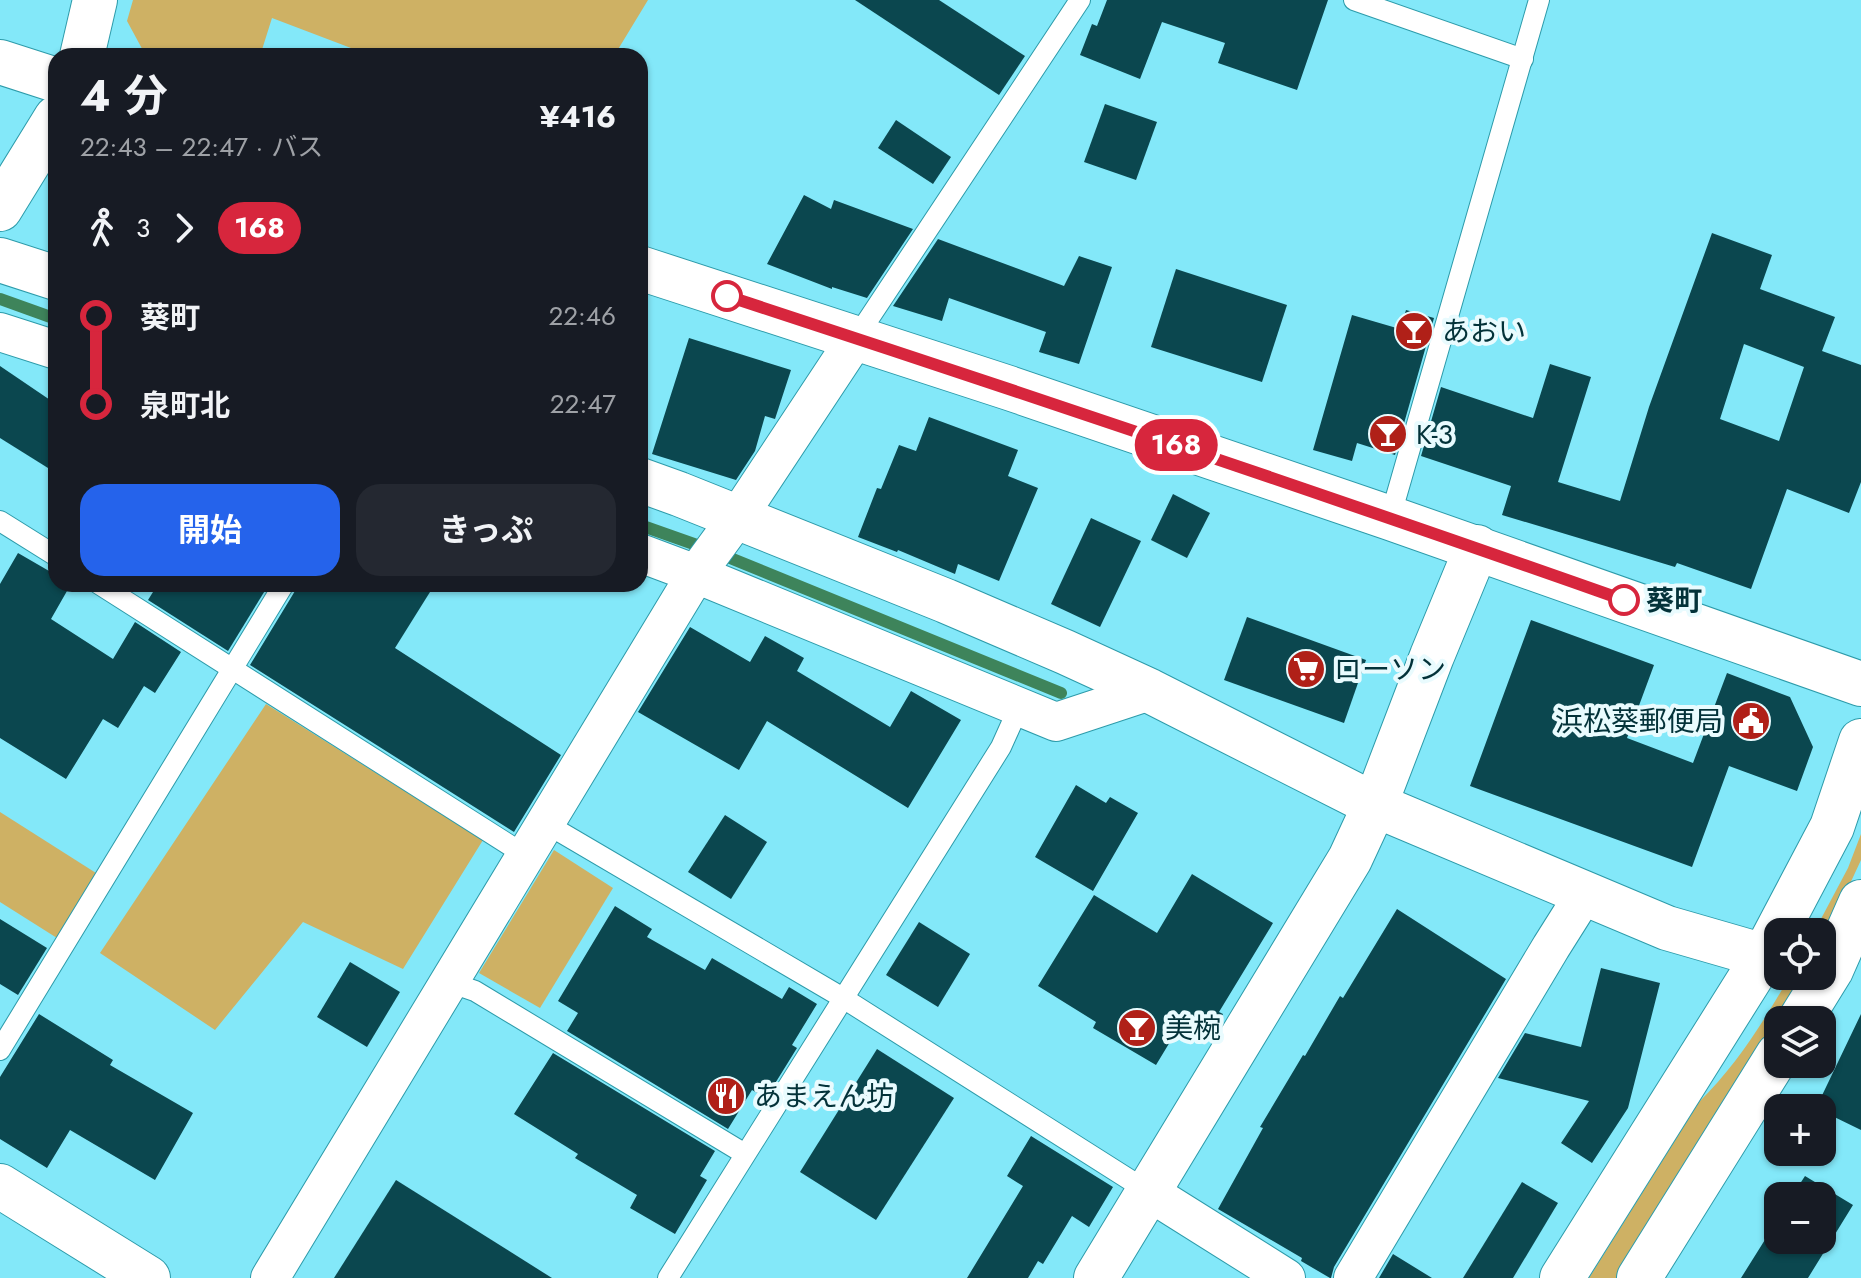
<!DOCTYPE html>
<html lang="ja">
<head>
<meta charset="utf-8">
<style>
  body { margin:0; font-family:Jost,"Noto Sans JP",sans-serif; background:#242831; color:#f1f3f6; height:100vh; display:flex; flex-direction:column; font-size:30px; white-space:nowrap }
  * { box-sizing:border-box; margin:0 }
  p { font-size:26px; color:#9ea1a6 }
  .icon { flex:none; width:44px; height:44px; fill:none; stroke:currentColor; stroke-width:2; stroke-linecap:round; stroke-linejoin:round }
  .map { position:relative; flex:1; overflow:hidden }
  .side { position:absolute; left:48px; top:48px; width:600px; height:544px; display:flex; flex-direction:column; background:#171b24; border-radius:24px; box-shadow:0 2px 6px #0004 }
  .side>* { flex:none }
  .badge { padding:0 16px; border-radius:26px; font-size:28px; line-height:52px }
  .fabs { position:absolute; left:1764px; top:918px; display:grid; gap:16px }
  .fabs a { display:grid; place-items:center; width:72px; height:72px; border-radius:16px; background:#171b24; box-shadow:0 2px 6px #0004; font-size:40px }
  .map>.badge { position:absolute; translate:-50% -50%; box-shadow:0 0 0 4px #fff }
  .legs { display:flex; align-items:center; gap:12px; height:88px; padding:0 32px; font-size:26px }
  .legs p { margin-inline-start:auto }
  .head { display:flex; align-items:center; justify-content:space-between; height:136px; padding:0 32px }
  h1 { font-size:44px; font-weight:700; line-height:60px }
  .button { display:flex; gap:16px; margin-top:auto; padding:16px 32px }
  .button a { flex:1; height:92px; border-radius:24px; background:#2563eb; color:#fff; font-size:32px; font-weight:700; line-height:92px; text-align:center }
  .button a+a { background:#242831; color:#f1f3f6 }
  ul { padding:0 32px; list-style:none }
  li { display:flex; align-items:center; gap:28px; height:88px; font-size:30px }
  li i { display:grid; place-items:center; width:12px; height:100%; margin:0 10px; background:currentColor }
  li i::after { content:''; width:20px; height:20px; margin:-10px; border:6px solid; border-radius:50%; background:#171b24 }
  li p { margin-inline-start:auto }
  li:first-child i { background:linear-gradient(#0000 50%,currentColor 0) }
  li:last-child i { background:linear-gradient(currentColor 50%,#0000 0) }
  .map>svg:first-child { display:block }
  .green { fill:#ceb164 }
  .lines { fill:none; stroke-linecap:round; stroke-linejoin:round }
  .stream { stroke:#3e845b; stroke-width:12 }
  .building { fill:#0b474f; fill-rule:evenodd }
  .lane-casing { stroke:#2d9baa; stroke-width:22 }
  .street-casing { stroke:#2d9baa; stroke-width:40 }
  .secondary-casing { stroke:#2d9baa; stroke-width:46 }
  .highway-casing { stroke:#2d9baa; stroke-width:46 }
  .lane { stroke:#fff; stroke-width:20 }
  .street { stroke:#fff; stroke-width:38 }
  .secondary { stroke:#fff; stroke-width:44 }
  .highway { stroke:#fff; stroke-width:44 }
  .line-1-casing { stroke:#fff; stroke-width:18 }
  .line-1 { stroke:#d7263d; stroke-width:12 }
  .stop-1-dot { fill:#fff; stroke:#d7263d; stroke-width:4 }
  .labels { text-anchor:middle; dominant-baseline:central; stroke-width:8; stroke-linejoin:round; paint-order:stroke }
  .poi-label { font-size:28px; fill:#033239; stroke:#e9fbfe; text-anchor:start }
  .stop-label { font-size:28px; font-weight:bold; fill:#033239; stroke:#e9fbfe; text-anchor:start }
</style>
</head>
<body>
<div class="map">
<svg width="1861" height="1278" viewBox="0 0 1861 1278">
  <rect width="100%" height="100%" fill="#83e8f9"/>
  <g class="green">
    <polygon points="133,0 648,0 614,56 372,56 272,18 260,56 146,56 127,21"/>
    <polygon points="266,704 483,840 403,969 303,922 215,1030 100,953"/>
    <polygon points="0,812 96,873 57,938 0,902"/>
    <polygon points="1861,834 1861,860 1822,944 1822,932 1814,932 1848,868"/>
    <polygon points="554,850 613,888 540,1008 479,973"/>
    <path d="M1790 976H1805L1743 1081 1618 1278H1589L1699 1102C1736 1066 1764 1021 1790 976Z"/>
  </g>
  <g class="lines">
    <g class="stream">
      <polyline points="0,299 56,319"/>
      <polyline points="640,525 708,549 1061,693"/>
    </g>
  </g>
  <g class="building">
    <polygon points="855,0 939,0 1025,56 999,95"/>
    <polygon points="1107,0 1328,0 1297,90 1218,63 1225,43 1162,22 1140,79 1080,55 1092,24 1097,26"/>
    <polygon points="1105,104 1157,122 1136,180 1084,162"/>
    <polygon points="896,120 951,157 933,184 878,148"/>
    <polygon points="804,195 831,209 834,200 913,229 867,298 832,287 832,289 767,264"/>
    <path d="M1712 233 1772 255 1760 289 1835 317 1822 351 1861 365V482L1849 513 1787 489 1751 589 1677 563 1675 567 1502 515 1511 486 1421 456 1441 387 1533 418 1550 364 1591 377 1558 482 1620 501 1649 407ZM1744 344 1804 367 1779 441 1720 419Z"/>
    <polygon points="938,239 1064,286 1079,256 1112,267 1079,364 1039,352 1046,332 949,298 942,321 893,306"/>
    <polygon points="1176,269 1287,305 1262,382 1151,347"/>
    <polygon points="1406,310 1434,318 1395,455 1357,443 1352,461 1313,450 1352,315 1400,329"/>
    <polygon points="689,338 791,370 775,419 765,416 755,451 736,480 652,454"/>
    <polygon points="0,366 56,404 56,473 0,438"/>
    <polygon points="929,417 1018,450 1008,476 1038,488 999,581 958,564 955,574 898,550 897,552 858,537 877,488 881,489 899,445 916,451"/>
    <polygon points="1173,494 1210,513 1187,558 1151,540"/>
    <polygon points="1091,518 1141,541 1100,627 1051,604"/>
    <polygon points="18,553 56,575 56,584 71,584 51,619 113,659 135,622 181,652 155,693 144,686 118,728 103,719 66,779 0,738 0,584"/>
    <polygon points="158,584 269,584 228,651 148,600"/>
    <polygon points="297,584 435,584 395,648 561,755 514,832 250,665 295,591"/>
    <polygon points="1247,617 1366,660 1344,723 1224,680"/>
    <polygon points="1531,620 1654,665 1627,738 1693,763 1727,673 1790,697 1813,747 1797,791 1729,766 1692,867 1470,786"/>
    <polygon points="690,627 750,662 765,636 804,658 797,671 890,727 911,691 961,720 908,808 767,721 739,770 638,712"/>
    <polygon points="1076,785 1106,803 1110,797 1138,813 1093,891 1035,857"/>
    <polygon points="725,815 767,842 731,899 688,872"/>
    <polygon points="1192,874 1273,923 1219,1012 1223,1014 1205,1044 1179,1027 1156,1065 1093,1028 1096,1022 1038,986 1094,895 1157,933"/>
    <polygon points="615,906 652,929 647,937 705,970 712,958 782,999 789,987 817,1004 792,1045 797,1048 766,1098 752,1090 728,1129 567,1031 578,1013 558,1001"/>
    <polygon points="1397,909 1506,979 1334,1267 1331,1278 1330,1278 1301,1261 1302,1258 1218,1209 1263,1128 1260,1127 1303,1055 1305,1056 1340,996 1343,998"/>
    <polygon points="0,919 47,948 18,995 0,984"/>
    <polygon points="919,922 970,954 938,1007 886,975"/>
    <polygon points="350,962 400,992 367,1047 317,1017"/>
    <polygon points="1601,968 1660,983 1628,1108 1592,1163 1561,1143 1589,1101 1498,1078 1525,1033 1581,1047"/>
    <polygon points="39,1014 113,1060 110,1065 193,1113 155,1180 70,1130 47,1168 0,1139 0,1077"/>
    <polygon points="1861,1014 1861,1130 1822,1111 1822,1108 1816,1108"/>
    <polygon points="877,1049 954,1098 876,1220 800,1172"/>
    <polygon points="553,1053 715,1151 700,1176 707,1180 675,1234 630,1208 637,1195 575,1158 578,1154 514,1114"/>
    <polygon points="1031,1136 1113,1187 1089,1227 1072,1216 1043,1264 1038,1261 1028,1278 967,1278 1023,1186 1007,1176"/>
    <polygon points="1805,1176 1853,1205 1808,1278 1741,1278 1778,1219 1778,1240 1822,1240 1822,1196 1792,1196"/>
    <polygon points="396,1180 552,1278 334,1278"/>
    <polygon points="1522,1182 1558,1203 1513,1278 1463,1278"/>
    <polygon points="1393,1254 1432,1278 1379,1278"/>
  </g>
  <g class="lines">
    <defs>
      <g id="lane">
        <polyline points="1354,0 1523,59"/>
        <polyline points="856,338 1080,0"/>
        <polyline points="1390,518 1539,0"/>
        <polyline points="0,521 56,556"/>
        <polyline points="99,584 525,855"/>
        <polyline points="545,823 843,998 1149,1192"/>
        <polyline points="449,982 475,991 745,1154"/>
        <polyline points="0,1050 284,584"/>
        <polyline points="668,1278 1001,747 1019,707"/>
      </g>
      <g id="street">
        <polyline points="0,332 56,350"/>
        <polyline points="640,553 696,574 1056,722 1150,691"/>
        <polyline points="1149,1192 1286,1278"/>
        <polyline points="270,1278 696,574 737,518 856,338"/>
        <polyline points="1353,1278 1551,947 1585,893"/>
      </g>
      <g id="secondary">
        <polyline points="82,56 95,0"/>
        <polyline points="0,209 56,118"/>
        <polyline points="0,260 56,278"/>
        <polyline points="640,480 679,494 946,601 1065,652 1150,691 1375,805 1667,928 1764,956"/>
        <polyline points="1800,1020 1831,970 1861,902"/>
        <polyline points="0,1186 148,1278"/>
        <polyline points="1096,1278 1350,859 1375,805 1432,656 1477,547"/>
        <polyline points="1562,1278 1764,956 1832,827 1861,741"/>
        <polyline points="1639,1278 1778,1055"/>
      </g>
      <g id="highway">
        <polyline points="0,62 56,80"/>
        <polyline points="640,268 1009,388 1390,518 1861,684"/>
      </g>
    </defs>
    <use href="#lane" class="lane-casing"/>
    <use href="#street" class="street-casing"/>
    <use href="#secondary" class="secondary-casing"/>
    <use href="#highway" class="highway-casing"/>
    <use href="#lane" class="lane"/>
    <use href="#street" class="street"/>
    <use href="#secondary" class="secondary"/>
    <use href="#highway" class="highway"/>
  </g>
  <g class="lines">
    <defs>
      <path id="line-1" d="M727 296C1027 394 1326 495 1624 600"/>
    </defs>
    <use href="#line-1" class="line-1-casing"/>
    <use href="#line-1" class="line-1"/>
  </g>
  <defs>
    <symbol id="bar-disc" viewBox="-11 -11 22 22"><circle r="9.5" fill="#b02018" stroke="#e9fbfe"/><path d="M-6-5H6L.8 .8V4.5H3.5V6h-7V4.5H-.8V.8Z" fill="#fff"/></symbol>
    <symbol id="supermarket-disc" viewBox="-11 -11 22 22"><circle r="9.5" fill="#b02018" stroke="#e9fbfe"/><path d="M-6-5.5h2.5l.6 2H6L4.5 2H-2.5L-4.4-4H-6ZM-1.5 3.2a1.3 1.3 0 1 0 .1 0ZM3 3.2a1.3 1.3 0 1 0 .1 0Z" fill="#fff"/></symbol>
    <symbol id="civic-disc" viewBox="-11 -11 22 22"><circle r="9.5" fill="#b02018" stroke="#e9fbfe"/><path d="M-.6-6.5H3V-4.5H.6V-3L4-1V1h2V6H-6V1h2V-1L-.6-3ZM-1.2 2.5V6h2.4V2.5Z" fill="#fff"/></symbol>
    <symbol id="restaurant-disc" viewBox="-11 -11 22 22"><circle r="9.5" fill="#b02018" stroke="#e9fbfe"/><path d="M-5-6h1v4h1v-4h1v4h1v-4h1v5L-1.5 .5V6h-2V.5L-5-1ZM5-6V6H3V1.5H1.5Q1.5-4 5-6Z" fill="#fff"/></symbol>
  </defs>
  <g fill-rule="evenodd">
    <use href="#bar-disc" x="1392" y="309" width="44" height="44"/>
    <use href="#bar-disc" x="1366" y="412" width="44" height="44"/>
    <use href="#supermarket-disc" x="1284" y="647" width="44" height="44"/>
    <use href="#civic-disc" x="1729" y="699" width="44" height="44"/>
    <use href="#bar-disc" x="1115" y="1006" width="44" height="44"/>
    <use href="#restaurant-disc" x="704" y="1074" width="44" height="44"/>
  </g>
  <g class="stop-1-dot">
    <circle cx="727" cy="296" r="14"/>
    <circle cx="1624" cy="600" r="14"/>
  </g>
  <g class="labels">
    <g class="poi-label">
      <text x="1442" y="331">あおい</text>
      <text x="1416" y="434">K-3</text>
      <text x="1334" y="669">ローソン</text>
      <text x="1723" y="721" text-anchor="end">浜松葵郵便局</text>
      <text x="1165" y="1028">美椀</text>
      <text x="754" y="1096">あまえん坊</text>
    </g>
    <g class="stop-label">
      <text x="1646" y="600">葵町</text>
    </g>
  </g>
</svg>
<div class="fabs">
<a><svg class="icon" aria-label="locate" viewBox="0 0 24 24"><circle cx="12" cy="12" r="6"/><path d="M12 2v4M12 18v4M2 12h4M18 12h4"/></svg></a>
<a><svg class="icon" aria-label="layers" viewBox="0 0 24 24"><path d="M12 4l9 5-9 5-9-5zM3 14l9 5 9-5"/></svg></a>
<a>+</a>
<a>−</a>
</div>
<b class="badge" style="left:1176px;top:445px;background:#d7263d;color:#fff">168</b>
<section class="side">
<div class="head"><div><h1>4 分</h1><p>22:43 – 22:47 · バス</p></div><b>¥416</b></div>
<div class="legs"><svg class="icon" aria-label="walk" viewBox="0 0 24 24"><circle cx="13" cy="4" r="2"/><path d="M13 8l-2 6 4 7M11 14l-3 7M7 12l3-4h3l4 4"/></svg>3<svg class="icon" aria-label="forward" viewBox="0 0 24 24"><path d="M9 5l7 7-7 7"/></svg><b class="badge" style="background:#d7263d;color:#fff">168</b></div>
<ul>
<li><i style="color:#d7263d"></i><b>葵町</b><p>22:46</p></li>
<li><i style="color:#d7263d"></i><b>泉町北</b><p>22:47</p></li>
</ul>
<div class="button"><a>開始</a><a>きっぷ</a></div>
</section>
</div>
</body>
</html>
